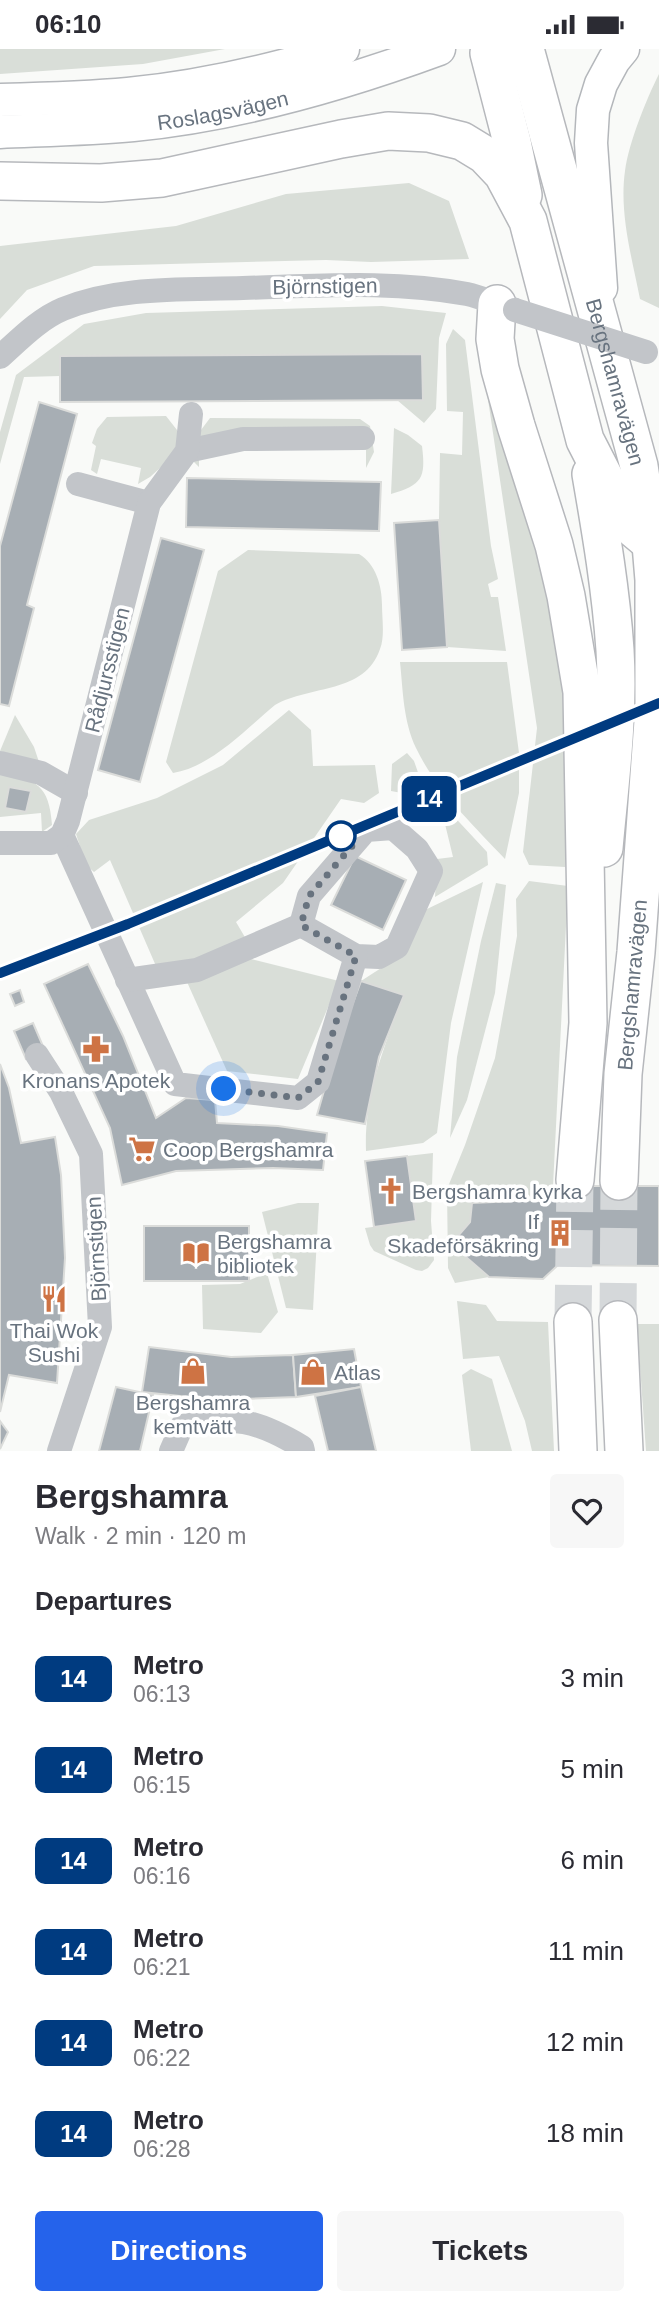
<!DOCTYPE html>
<html lang="en">
<head>
<meta charset="utf-8">
<style>
  body { margin:0; font-family:Arial,sans-serif; background:#f7f7f7; color:#2b2b33; height:100vh; display:flex; flex-direction:column; font-size:26px; white-space:nowrap }
  * { box-sizing:border-box; margin:0 }
  p { font-size:23px; color:#7c7c81 }
  .icon { flex:none; width:38px; height:38px; fill:none; stroke:currentColor; stroke-width:2; stroke-linecap:round; stroke-linejoin:round }
  .map { position:relative; height:1402px; overflow:hidden }
  .side { display:flex; flex-direction:column; background:#fff; flex:1 }
  .side>* { flex:none }
  .badge { padding:0 14px; border-radius:10px; font-size:24px; line-height:46px }
  .you { position:absolute; width:35px; height:35px; margin:-18px; border:5px solid #fff; border-radius:50%; background:#1a73e8; box-shadow:0 0 0 10px #1a73e833 }
  .map>.badge { position:absolute; translate:-50% -50%; box-shadow:0 0 0 4px #fff }
  h2 { padding:0 35px; font-size:26px; line-height:63px }
  .round { display:grid; place-items:center; flex:none; width:74px; height:74px; border-radius:7px; background:#f7f7f7 }
  .head { display:flex; align-items:center; justify-content:space-between; height:119px; padding:0 35px }
  h1 { font-size:33px; font-weight:700; line-height:52px }
  .cta { display:flex; gap:14px; margin-top:auto; padding:14px 35px }
  .cta a { flex:1; height:80px; border-radius:7px; background:#2563eb; color:#fff; font-size:28px; font-weight:700; line-height:80px; text-align:center }
  .cta a+a { background:#f7f7f7; color:#2b2b33 }
  ul { padding:0; list-style:none }
  li { display:flex; align-items:center; gap:21px; height:91px; padding:0 35px }
  li div { flex:1 }
  li b { display:block; font-size:26px }
  li em { font-style:normal }
  li .badge { min-width:77px; font-weight:700; text-align:center }
  .status { display:flex; justify-content:space-between; align-items:center; height:49px; padding:0 35px; background:#fff; direction:ltr }
  .status svg { height:19px; fill:currentColor }
  .map>svg:first-child { display:block }
  .green { fill:#d9ded8 }
  .building { fill:#a7aeb4; stroke:#dbdcda; stroke-width:2 }
  .lines { fill:none; stroke-linecap:round; stroke-linejoin:round }
  .highway-tunnel { stroke:#d5d8da; stroke-width:37; stroke-dasharray:37 18; stroke-linecap:butt }
  .major-casing { stroke:#b4b7bb; stroke-width:35 }
  .highway-casing { stroke:#b6b8bc; stroke-width:40 }
  .minor { stroke:#c2c5c9; stroke-width:24 }
  .major { stroke:#fff; stroke-width:32 }
  .highway { stroke:#fff; stroke-width:37 }
  .minor-bridge { stroke:#c2c5c9; stroke-width:24 }
  .line-casing { stroke:#fff; stroke-width:16 }
  .line { stroke:#003b80; stroke-width:10 }
  .walk { stroke:#68737f; stroke-width:7; stroke-dasharray:0 12.6 }
  .stop-dot { fill:#fff; stroke:#003b80; stroke-width:3.5 }
  .labels { text-anchor:middle; dominant-baseline:central; stroke-width:7; stroke-linejoin:round; paint-order:stroke }
  .street-label { font-size:21px; fill:#68737f; stroke:#fff }
  .poi-label { font-size:21px; fill:#68737f; stroke:#fff; text-anchor:start }
</style>
</head>
<body>
<div class="status"><b>06:10</b><svg viewBox="0 0 49 12"><path d="M0 12V9h3v3zM5 12V6h3v6zM10 12V3h3v9zM15 12V0h3v12zM26 1h20v11H26zM47 4h2v5h-2z"/></svg></div>
<div class="map">
<svg width="659" height="1402" viewBox="0 0 659 1402">
  <rect width="100%" height="100%" fill="#f9faf8"/>
  <g class="green">
    <polygon points="0,0 225,0 143,15 0,25"/>
    <path d="M659 25V259L640 250C632 209 619 164 625 122 629 93 646 51 659 25Z"/>
    <polygon points="409,134 449,152 469,210 371,213 326,211 94,217 27,241 0,270 0,197 176,177 286,145"/>
    <polygon points="382,257 446,264 439,289 436,360 424,374 397,351 423,351 422,305 60,307 60,327 24,328 0,415 0,383 16,326 84,275 146,264"/>
    <polygon points="453,280 465,291 491,497 498,530 488,535 491,548 498,548 506,602 447,598 439,471 440,404 462,406 463,363 447,362 446,295"/>
    <polygon points="483,317 505,373 564,614 568,765 565,818 529,816 523,803 537,679"/>
    <polygon points="166,367 177,381 181,400 150,428 138,435 141,419 101,410 97,425 91,421 96,397 92,394 97,380 107,368"/>
    <polygon points="210,369 360,370 370,377 374,403 366,419 366,401 199,400 199,418 193,412 198,385"/>
    <path d="M394 379 408 386 422 397C426 429 422 436 391 445Z"/>
    <path d="M248 501 359 505C376 515 382 537 382 556 382 569 385 588 380 600 365 645 310 636 275 656 246 680 211 718 173 724L166 713 218 522Z"/>
    <path d="M400 613H507L519 704V744L505 810C473 776 436 741 416 699 403 672 403 641 400 613Z"/>
    <polygon points="289,661 311,681 313,717 375,716 379,744 364,754 341,750 283,834 236,873 246,890 159,924 110,811 94,823 86,816 76,785 89,771 157,749 223,716"/>
    <polygon points="15,666 34,698 39,713 0,702"/>
    <polygon points="407,704 414,712 421,732 487,803 488,816 435,848 437,810 453,808 445,775 418,747 391,742 392,715"/>
    <path d="M0 723C37 731 49 736 52 776L42 783 41 764 0 768Z"/>
    <polygon points="529,832 568,837 553,1137 535,1137 533,1151 472,1154 470,1173 451,1195 489,1228 455,1234 448,1219 447,1140 465,1096 495,1009 517,887 516,850"/>
    <path d="M483 833 451 974 437 1084 423 1094 366 1102C364 1047 384 997 404 946L361 932 406 903 425 861Z"/>
    <polygon points="496,834 506,836 495,944 467,1051 450,1089 457,1008 481,892"/>
    <polygon points="243,908 339,932 298,1030 227,1022 187,933"/>
    <polygon points="433,1104 431,1172 434,1211 428,1219 422,1222 416,1221 374,1202 370,1196 365,1179 416,1172 407,1107"/>
    <polygon points="298,1154 319,1154 313,1261 286,1259 262,1163"/>
    <polygon points="267,1224 278,1263 261,1284 203,1280 202,1236 240,1235"/>
    <polygon points="457,1252 486,1256 497,1272 548,1273 554,1402 532,1402 525,1372 499,1307 463,1310"/>
    <polygon points="637,1275 659,1275 659,1402 646,1402"/>
    <polygon points="471,1320 492,1330 512,1402 471,1402 462,1326"/>
  </g>
  <g class="building">
    <polygon points="422,305 423,351 60,353 60,307"/>
    <polygon points="39,353 77,365 27,556 34,559 9,657 0,655 0,497"/>
    <polygon points="187,429 381,433 379,482 186,478"/>
    <polygon points="439,471 447,598 402,601 394,474"/>
    <polygon points="161,489 204,501 140,733 98,721"/>
    <polygon points="9,738 31,742 26,763 5,759"/>
    <polygon points="355,807 406,831 383,881 331,856"/>
    <polygon points="88,915 123,987 156,1069 186,1049 215,1051 217,1074 278,1077 327,1084 323,1121 273,1119 176,1122 122,1136 110,1079 44,935"/>
    <polygon points="361,932 404,946 379,1008 365,1075 317,1066 336,1000"/>
    <polygon points="20,941 24,953 15,957 10,945"/>
    <polygon points="33,974 45,1002 26,1010 14,982"/>
    <polygon points="0,1015 9,1039 21,1094 55,1088 61,1126 65,1209 57,1334 9,1326 0,1363"/>
    <polygon points="407,1107 416,1172 374,1178 365,1112"/>
    <polygon points="535,1137 659,1137 659,1217 558,1216 543,1230 489,1228 451,1195 470,1173 472,1154 533,1151"/>
    <rect x="144" y="1177" width="105" height="55"/>
    <polygon points="149,1298 231,1308 293,1306 296,1348 218,1351 142,1343"/>
    <polygon points="354,1300 361,1338 296,1348 293,1306"/>
    <polygon points="116,1338 153,1346 140,1402 99,1402"/>
    <polygon points="361,1338 376,1402 328,1402 315,1347"/>
    <polygon points="0,1372 8,1383 0,1400"/>
  </g>
  <g class="lines">
    <g class="highway-tunnel">
      <polyline points="618,1271 619,1132"/>
      <polyline points="573,1273 575,1131"/>
    </g>
    <defs>
      <g id="major">
        <path d="M0 51C43 50 86 49 128 45 201 38 274 21 343 0"/>
        <path id="s1" d="M0 83C44 81 89 80 133 76 238 66 341 36 439 0"/>
        <polyline points="601,239 591,94 593,61 601,35 614,11 623,0"/>
      </g>
      <g id="highway">
        <path id="s2" d="M525 0 639 417 651 495 654 531V659L636 903 623 1025 619 1132"/>
        <polyline points="489,4 512,93 523,146"/>
        <polyline points="0,132 101,134 162,129 341,90 388,82 429,84 462,92 485,106 503,125 528,172 585,391 623,465 634,480 652,495"/>
        <polyline points="497,255 495,290 500,320 516,377 554,496 566,547 582,643 588,974 575,1131"/>
        <path d="M591 425C601 483 611 542 615 601 619 667 610 733 604 799"/>
        <polyline points="618,1271 624,1402"/>
        <polyline points="573,1273 578,1402"/>
      </g>
    </defs>
    <use href="#major" class="major-casing"/>
    <use href="#highway" class="highway-casing"/>
    <g class="minor">
      <path d="M0 308C19 291 39 270 63 260 119 237 184 241 243 239 318 237 393 231 467 245 482 248 498 256 513 260"/>
      <polyline points="187,402 243,390 363,389"/>
      <polyline points="78,435 149,454"/>
      <polyline points="0,714 41,724 76,744"/>
      <polygon points="393,779 417,800 431,822 397,898 379,908 356,907 301,876 309,847 366,781"/>
      <polyline points="62,786 175,1035 298,1049 318,1033 356,907"/>
      <polyline points="0,794 51,794 62,786 68,772 149,454 187,402 191,365"/>
      <polyline points="127,931 197,921 301,876"/>
      <polyline points="37,1006 61,1043 91,1105 100,1278 59,1402"/>
      <path d="M171 1402 182 1377C235 1367 255 1370 302 1398L303 1402"/>
    </g>
    <use href="#major" class="major"/>
    <use href="#highway" class="highway"/>
    <polyline class="minor-bridge" points="515,261 646,303"/>
  </g>
  <g class="lines">
    <defs>
      <polyline id="line" points="0,924 128,875 659,654"/>
    </defs>
    <use href="#line" class="line-casing"/>
    <use href="#line" class="line"/>
    <polyline class="walk" points="224,1040 298,1049 318,1033 356,907 301,876 309,847 352,797 341,787"/>
  </g>
  <defs>
    <symbol id="pharmacy-bare" viewBox="-9 -9 18 18"><path d="M-2-6h4v4h4v4h-4v4h-4v-4h-4v-4h4Z" fill="#ce7344" stroke="#fff" stroke-width="2.5" paint-order="stroke"/></symbol>
    <symbol id="supermarket-bare" viewBox="-9 -9 18 18"><path d="M-6-5.5h2.5l.6 2H6L4.5 2H-2.5L-4.4-4H-6ZM-1.5 3.2a1.3 1.3 0 1 0 .1 0ZM3 3.2a1.3 1.3 0 1 0 .1 0Z" fill="#ce7344" stroke="#fff" stroke-width="2.5" paint-order="stroke"/></symbol>
    <symbol id="church-bare" viewBox="-9 -9 18 18"><path d="M-1.2-6h2.4v3.5h3.3v2.4h-3.3V6h-2.4V-.1h-3.3v-2.4h3.3Z" fill="#ce7344" stroke="#fff" stroke-width="2.5" paint-order="stroke"/></symbol>
    <symbol id="building-bare" viewBox="-9 -9 18 18"><path d="M-4-6H4V6H1V3H-1V6H-4ZM-2.5-4.3h1.7v1.8h-1.7ZM.8-4.3h1.7v1.8H.8ZM-2.5-1h1.7V.8h-1.7ZM.8-1h1.7V.8H.8Z" fill="#ce7344" stroke="#fff" stroke-width="2.5" paint-order="stroke"/></symbol>
    <symbol id="library-bare" viewBox="-9 -9 18 18"><path d="M-6-4Q-3-5.5-.7-3.5V5Q-3 3-6 4ZM6-4Q3-5.5 .7-3.5V5Q3 3 6 4Z" fill="#ce7344" stroke="#fff" stroke-width="2.5" paint-order="stroke"/></symbol>
    <symbol id="restaurant-bare" viewBox="-9 -9 18 18"><path d="M-5-6h1v4h1v-4h1v4h1v-4h1v5L-1.5 .5V6h-2V.5L-5-1ZM5-6V6H3V1.5H1.5Q1.5-4 5-6Z" fill="#ce7344" stroke="#fff" stroke-width="2.5" paint-order="stroke"/></symbol>
    <symbol id="shop-bare" viewBox="-9 -9 18 18"><path d="M-5-2.5h2.3a2.7 3.5 0 0 1 5.4 0H5L5.5 6h-11ZM-1.5-2.5h3a1.5 2.3 0 0 0-3 0Z" fill="#ce7344" stroke="#fff" stroke-width="2.5" paint-order="stroke"/></symbol>
  </defs>
  <g fill-rule="evenodd">
    <use href="#pharmacy-bare" x="77" y="981" width="38" height="38"/>
    <use href="#supermarket-bare" x="123" y="1081" width="38" height="38"/>
    <use href="#church-bare" x="372" y="1123" width="38" height="38"/>
    <use href="#building-bare" x="541" y="1165" width="38" height="38"/>
    <use href="#library-bare" x="177" y="1185" width="38" height="38"/>
    <use href="#restaurant-bare" x="35" y="1231" width="38" height="38"/>
    <use href="#shop-bare" x="174" y="1303" width="38" height="38"/>
    <use href="#shop-bare" x="294" y="1304" width="38" height="38"/>
  </g>
  <circle class="stop-dot" cx="341" cy="787" r="14"/>
  <g class="labels">
    <g class="street-label">
      <text stroke="none"><textPath href="#s1" startOffset="224">Roslagsvägen</textPath></text>
      <text transform="translate(325 237) rotate(-1)">Björnstigen</text>
      <text stroke="none"><textPath href="#s2" startOffset="345">Bergshamravägen</textPath></text>
      <text transform="translate(107 621) rotate(-76)">Rådjursstigen</text>
      <text transform="translate(632 936) rotate(-85)">Bergshamravägen</text>
      <text transform="translate(96 1200) rotate(-93)">Björnstigen</text>
    </g>
    <g class="poi-label">
      <text x="96" y="1031" text-anchor="middle">Kronans Apotek</text>
      <text x="163" y="1100">Coop Bergshamra</text>
      <text x="412" y="1142">Bergshamra kyrka</text>
      <text x="539" y="1172" text-anchor="end">If<tspan x="539" dy="24">Skadeförsäkring</tspan></text>
      <text x="217" y="1192">Bergshamra<tspan x="217" dy="24">bibliotek</tspan></text>
      <text x="54" y="1281" text-anchor="middle">Thai Wok<tspan x="54" dy="24">Sushi</tspan></text>
      <text x="334" y="1323">Atlas</text>
      <text x="193" y="1353" text-anchor="middle">Bergshamra<tspan x="193" dy="24">kemtvätt</tspan></text>
    </g>
  </g>
</svg>
<div class="you" style="left:224px;top:1040px"></div>
<b class="badge" style="left:429px;top:750px;background:#003b80;color:#fff">14</b>
</div>
<section class="side">
<div class="head"><div><h1>Bergshamra</h1><p>Walk · 2 min · 120 m</p></div><a class="round"><svg class="icon" aria-label="heart" viewBox="0 0 24 24"><path d="M12 20l-8-8c-3-5 5-10 8-4 3-6 11-1 8 4z"/></svg></a></div>
<h2>Departures</h2>
<ul>
<li><span class="badge" style="background:#003b80;color:#fff">14</span><div><b>Metro</b><p>06:13</p></div><em>3 min</em></li>
<li><span class="badge" style="background:#003b80;color:#fff">14</span><div><b>Metro</b><p>06:15</p></div><em>5 min</em></li>
<li><span class="badge" style="background:#003b80;color:#fff">14</span><div><b>Metro</b><p>06:16</p></div><em>6 min</em></li>
<li><span class="badge" style="background:#003b80;color:#fff">14</span><div><b>Metro</b><p>06:21</p></div><em>11 min</em></li>
<li><span class="badge" style="background:#003b80;color:#fff">14</span><div><b>Metro</b><p>06:22</p></div><em>12 min</em></li>
<li><span class="badge" style="background:#003b80;color:#fff">14</span><div><b>Metro</b><p>06:28</p></div><em>18 min</em></li>
</ul>
<div class="cta"><a>Directions</a><a>Tickets</a></div>
</section>
</body>
</html>
